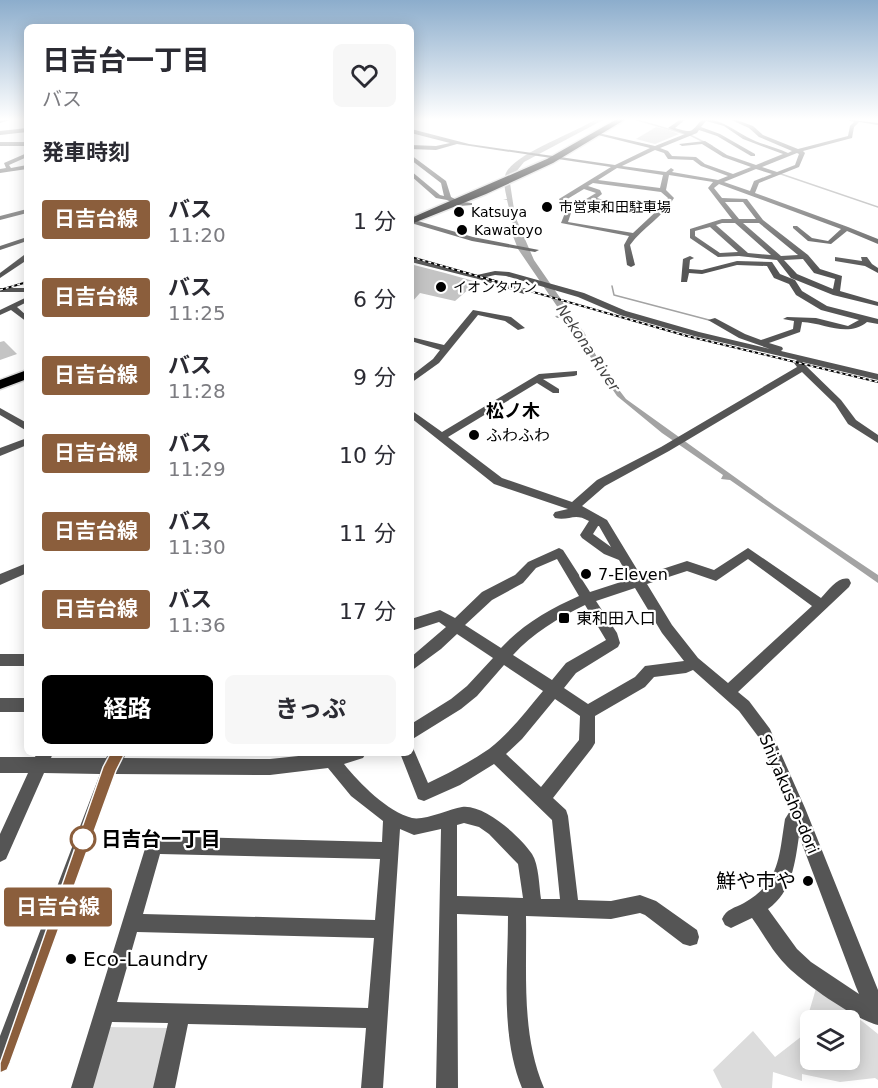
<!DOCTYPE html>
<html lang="ja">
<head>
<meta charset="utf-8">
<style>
  body { margin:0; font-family:"DejaVu Sans","Noto Sans JP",sans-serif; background:#f7f7f7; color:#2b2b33; height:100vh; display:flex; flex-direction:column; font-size:22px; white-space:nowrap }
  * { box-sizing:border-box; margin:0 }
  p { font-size:20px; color:#7c7c81 }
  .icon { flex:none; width:33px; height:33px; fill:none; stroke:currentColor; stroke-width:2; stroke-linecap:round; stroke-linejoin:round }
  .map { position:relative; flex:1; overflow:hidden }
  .sheet { position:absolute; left:24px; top:24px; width:390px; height:732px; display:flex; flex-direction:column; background:#fff; border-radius:9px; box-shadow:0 3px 15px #0003 }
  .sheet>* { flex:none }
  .badge { padding:0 12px; border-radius:4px; font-size:21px; line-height:39px }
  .controls { position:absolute; left:800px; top:1010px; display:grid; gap:12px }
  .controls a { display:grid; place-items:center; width:60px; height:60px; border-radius:9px; background:#fff; box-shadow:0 3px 15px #0003; font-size:30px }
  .map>.badge { position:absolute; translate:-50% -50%; box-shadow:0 0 0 3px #fff }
  h2 { padding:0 18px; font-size:22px; line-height:54px }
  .round { display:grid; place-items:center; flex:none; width:63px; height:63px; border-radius:9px; background:#f7f7f7 }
  .headline { display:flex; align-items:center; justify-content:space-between; height:102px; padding:0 18px }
  h1 { font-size:28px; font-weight:700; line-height:45px }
  .cta { display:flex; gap:12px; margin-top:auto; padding:12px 18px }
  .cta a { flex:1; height:69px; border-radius:9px; background:#000; color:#fff; font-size:24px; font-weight:700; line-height:69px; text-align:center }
  .cta a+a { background:#f7f7f7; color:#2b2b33 }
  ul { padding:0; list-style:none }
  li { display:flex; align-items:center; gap:18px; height:78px; padding:0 18px }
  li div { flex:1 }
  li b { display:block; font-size:22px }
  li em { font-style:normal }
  li .badge { min-width:66px; font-weight:700; text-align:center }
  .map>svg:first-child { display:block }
  .green { fill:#dcdcdc; fill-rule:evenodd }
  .water { fill:#a3a3a3 }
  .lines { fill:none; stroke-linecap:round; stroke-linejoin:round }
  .stream { stroke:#a3a3a3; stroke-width:1.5 }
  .building { fill:#c4c4c4 }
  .highway-casing { stroke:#dbdbdb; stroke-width:3 }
  .minor { fill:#555; fill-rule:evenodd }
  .highway { fill:#000; fill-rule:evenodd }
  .rail-casing { stroke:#000; stroke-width:2 }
  .rail { stroke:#fff; stroke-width:1.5; stroke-dasharray:3; stroke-linecap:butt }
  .line { fill:#8b5e3c; stroke:#fff; stroke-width:1.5 }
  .poi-dot { fill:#000; stroke:#fff; stroke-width:2 }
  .stop-dot { fill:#fff; stroke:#8b5e3c; stroke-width:3 }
  .labels { text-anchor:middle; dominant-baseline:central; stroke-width:4.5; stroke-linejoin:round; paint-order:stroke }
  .far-poi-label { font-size:14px; fill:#000; stroke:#fff; text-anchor:start }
  .far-water-label { font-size:15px; font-style:italic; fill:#444; stroke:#fff }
  .poi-label { font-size:16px; fill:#000; stroke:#fff; text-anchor:start }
  .street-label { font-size:16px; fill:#000; stroke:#fff }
  .neighbourhood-label { font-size:18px; font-weight:bold; fill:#000; stroke:#fff }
  .near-stop-label { font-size:20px; font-weight:bold; fill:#000; stroke:#fff; text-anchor:start }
  .near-poi-label { font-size:20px; fill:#000; stroke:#fff; text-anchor:end }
</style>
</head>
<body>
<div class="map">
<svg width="878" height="1088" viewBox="0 0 878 1088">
  <rect width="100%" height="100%" fill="#fff"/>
  <g class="green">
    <path d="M817 985 878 1034V1080L875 1078 840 1082 802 1074V1081L773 1072 772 1088H722L713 1070 753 1031 775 1057 802 1036ZM810 1020H849V1059H810Z"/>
    <polygon points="106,1027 168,1028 155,1088 88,1088"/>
  </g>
  <path class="water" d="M596 119H605L524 162 511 178 510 183 515 216 534 260 563 302 565 310 584 332 603 369 626 399 775 506 878 575V583L730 480 721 479 723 475 662 433 617 396 564 318H557L555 316 563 315 518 249 513 236 515 233 507 200 503 199H507C505 190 502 179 507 171 521 151 573 134 596 119Z"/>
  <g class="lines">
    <g class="stream">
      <polyline points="634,119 685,134"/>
      <polyline points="690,135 712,146"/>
      <polyline points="778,173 878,207"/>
      <polyline points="612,286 614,295 709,320"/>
    </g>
  </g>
  <g class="building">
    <polygon points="656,127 666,129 679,134 655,144 636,139"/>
    <polygon points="414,265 445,273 477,282 455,301 420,293 411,303 411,269"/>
    <polygon points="4,341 17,354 0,360 0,342"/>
  </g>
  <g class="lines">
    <defs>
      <g id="highway">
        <polygon points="617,119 626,119 553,163 486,194 411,224 411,218 547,159"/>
        <polygon points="27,370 27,379 0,389 0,380"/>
      </g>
    </defs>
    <use href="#highway" class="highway-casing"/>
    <g class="minor">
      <polygon points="8,119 14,119 0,123 0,121"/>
      <path d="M681 119H686L675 128C692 133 691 133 702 119 720 118 732 129 747 137 759 144 775 147 788 153L792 151 759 137 749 128 729 119H734L753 126 763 135 798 149 848 136 850 126 854 122 845 119 878 123V125L859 122 854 127 852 138 803 151 805 153 799 167 759 183 755 193 848 227 878 239V244L847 231 831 244 808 241 793 228V226H797L812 238 828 241 841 229 719 184 714 188 722 198 747 199 763 220 808 255 820 269 842 276 840 291 878 302V306L833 295 791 278 777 260 739 256 718 257 690 238V229L722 219H732L708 188 713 182 669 175 666 190 674 198C663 217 643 227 630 245L635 265 631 267 627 265 624 245 629 236 561 223 565 213 559 199 611 167 457 144 436 150 411 149V145L436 146 450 143 411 133V129L469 144 615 165 650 148 594 134V132L655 146 685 134 668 128ZM706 121 724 126 743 139 783 154 756 165 727 155 705 141 679 144 682 146 702 144 723 157 751 167 733 174 705 164 696 157 672 156 668 151 660 148 697 133 699 130 717 136 751 156H755V154L720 134 701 127ZM655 150 664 153 668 159 693 160 701 166 728 176 718 180 672 172 674 170 671 168 666 172 622 166ZM797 153 799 154 795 165 777 172 762 167ZM617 168 663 175 660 188 598 180ZM756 169 772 174 754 181 750 191 724 182ZM593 183 661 192 668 198 666 202 641 200V202L663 205 633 233 568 222 571 213 564 201 584 189 596 193 583 201V203L593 200 610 205 613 203 597 198 602 194 600 190 588 186ZM725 202H743L756 219H739ZM722 223H735L771 255 748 253 716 225ZM743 223H759L798 255 781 256ZM710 227 738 252 720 253 695 236V231ZM803 259 814 273 835 279 833 289 797 274 784 260Z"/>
      <polygon points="27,128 27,132 0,135 0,131"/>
      <rect x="0" y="142" width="27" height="4"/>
      <polygon points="27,153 27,157 9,165 11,168 27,165 27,169 0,173 0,169 6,168 4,163"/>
      <polygon points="411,155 446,181 451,197 461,202 472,203 472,205 460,206 447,200 436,198 411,176 411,171 440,195 444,196 441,183 411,160"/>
      <polygon points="27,209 27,213 0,220 0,216"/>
      <polygon points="411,219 473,237 539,250 535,252 472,241 411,223"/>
      <polygon points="27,237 27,241 0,250 0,246"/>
      <polygon points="24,255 27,255 27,260 0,278 0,273"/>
      <path d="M690 256 694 258 690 260 689 269 702 270 737 261 772 262 780 274 795 280 802 291 827 306 878 319V324L867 322C847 338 825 323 802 322L800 332 769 343 782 347 783 349 781 351 878 374V380L802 362 841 400 856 420 878 435V443L848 424 835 404 802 372 669 451 605 486 582 506 607 520 641 576 687 561 714 570 748 548 821 598C829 590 838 576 849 579L851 583 849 587 738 692 749 701 770 729 805 808 878 990V1025C856 1020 800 981 785 964 772 951 763 933 752 918L731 928 725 925 722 919C726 909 735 908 744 903 780 883 779 856 785 819L790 811 760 739 739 711 693 670 686 673 654 677 645 687 595 716V743L592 748 553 798 566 810 568 816 578 900 611 901 640 895 656 901 697 930 699 937 697 944 690 946 683 944 645 915 640 913 611 919 526 916C527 974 521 1034 544 1088H522C500 1034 508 973 508 916L457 914 458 1088H436L441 829 414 835 400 829 383 1088H361L366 1028 188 1024 175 1088H153L168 1023 112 1022 93 1088H71L148 839 154 836 382 842 383 821 351 796 328 768 270 775 115 774 10 1063 7 1070 0 1073V1036L100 774 44 773 6 859 0 862V834L28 773H0V757H35L37 753H53L51 758H106L109 753H126L124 758 270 759 327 753H366L363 758 344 764C359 783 388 812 412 818 424 821 449 809 462 807 484 804 520 836 532 854 539 865 539 886 541 899H560L552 820 494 764 460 785 424 801 418 799 400 753H411V746L413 748 428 783C449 773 470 762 489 749 510 733 526 711 543 691L504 665 477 696 461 709 411 740V724L451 699 467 686 493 658 457 634 441 649 411 671V657L446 627 439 622 411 631V619L440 610 455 618 482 592 515 575 528 562 559 548 563 550 590 592 630 579 619 560 604 554 582 538 580 535 589 521C574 512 570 521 555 518L553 515 555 512 568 509 494 484 411 418V410L442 432 539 374 577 371V375L574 376 543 379 559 389V393H553L537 383 448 437 502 478 572 502 597 480 661 447 797 367 794 363 797 360 694 336 620 315 578 297 506 276 495 275 486 277 531 292 524 294 478 279 411 262V258L477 275 495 271 509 272 584 293 626 311 699 332 770 349 739 338 708 320 715 318 745 334 761 340 793 329 794 321 783 319 787 317 816 318 848 326 859 320 821 310 796 295 789 284 774 278 767 266 737 265 702 274 689 273 687 282H681L683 259ZM598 526H599L611 547 593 534ZM557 559 579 596C550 609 523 624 501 648L465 625 492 600 523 583 536 568ZM748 559 812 606 728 683 698 658 672 625 647 584 687 571 716 581ZM635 588 662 633 684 661 645 666 635 677 588 704 564 688 576 673 618 647 620 643 617 633 596 601ZM585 605 606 640 566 663 552 680 513 655C533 633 558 618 585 605ZM555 699 580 716 579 740 541 787 506 754 522 739ZM464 823 479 827 489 834 518 864 523 898 457 896V825ZM799 836 856 987 859 994 811 962 797 949 768 909C792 892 795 863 799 836ZM160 854 380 859 375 920 143 914ZM137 932 374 938 368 1008 117 1002Z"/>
      <polygon points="835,257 862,261 861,257 867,257 872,264 878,268 878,273 865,266 835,261"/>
      <rect x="0" y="288" width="27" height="4"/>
      <polygon points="27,297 27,302 17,307 27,316 27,322 11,310 0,315 0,310"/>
      <polygon points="473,310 511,317 525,328 518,330 505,321 478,315 439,363 411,383 411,376 433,359 440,350 411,341 411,337 444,345"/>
      <polygon points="0,408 27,423 27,431 0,415"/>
      <polygon points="27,438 27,445 0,456 0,448"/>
      <polygon points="27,563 27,573 0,585 0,574"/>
      <rect x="0" y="654" width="27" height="12"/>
      <rect x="0" y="698" width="27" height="14"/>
    </g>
    <use href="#highway" class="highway"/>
    <defs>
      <g id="rail">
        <polyline points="411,257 687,336 878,382"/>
        <polyline points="0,290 27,282"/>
      </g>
    </defs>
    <use href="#rail" class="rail-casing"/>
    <use href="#rail" class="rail"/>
  </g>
  <linearGradient id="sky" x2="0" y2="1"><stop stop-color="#8cadcc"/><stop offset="0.44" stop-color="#fff"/><stop offset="1" stop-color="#fff" stop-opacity="0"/></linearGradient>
  <rect width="878" height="271" fill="url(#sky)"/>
  <polygon class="line" points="118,745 123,748 125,753 116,771 10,1063 7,1070 0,1073 0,1063 103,767 113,748"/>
  <g class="poi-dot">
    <circle cx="547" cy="207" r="6"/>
    <circle cx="459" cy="212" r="6"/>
    <circle cx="462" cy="230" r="6"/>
    <circle cx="441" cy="287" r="6"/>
    <circle cx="474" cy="435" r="6"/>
    <circle cx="586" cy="574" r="6"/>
    <rect x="558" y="612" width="12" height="12" rx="3"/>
    <circle cx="808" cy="881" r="6"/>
    <circle cx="71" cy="959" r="6"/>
  </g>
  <circle class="stop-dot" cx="83" cy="839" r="12"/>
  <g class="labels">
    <g class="far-poi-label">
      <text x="559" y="207">市営東和田駐車場</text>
      <text x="471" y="212">Katsuya</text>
      <text x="474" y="230">Kawatoyo</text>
      <text x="453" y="287">イオンタウン</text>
    </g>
    <g class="far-water-label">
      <text transform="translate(588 348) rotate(56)">Nekona River</text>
    </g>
    <g class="poi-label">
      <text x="486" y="435">ふわふわ</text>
      <text x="598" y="574">7-Eleven</text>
      <text x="576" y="618">東和田入口</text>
    </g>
    <g class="street-label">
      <text transform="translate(789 794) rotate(67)">Shiyakusho-dori</text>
    </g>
    <g class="neighbourhood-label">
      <text x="513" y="410">松ノ木</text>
    </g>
    <g class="near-stop-label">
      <text x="101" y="839">日吉台一丁目</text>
    </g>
    <g class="near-poi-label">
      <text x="796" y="881">鮮や市や</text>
      <text x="83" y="959" text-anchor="start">Eco-Laundry</text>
    </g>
  </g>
</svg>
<div class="controls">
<a><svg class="icon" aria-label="layers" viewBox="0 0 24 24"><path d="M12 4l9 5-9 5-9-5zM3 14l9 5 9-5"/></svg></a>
</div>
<b class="badge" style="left:58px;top:907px;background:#8b5e3c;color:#fff">日吉台線</b>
<section class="sheet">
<div class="headline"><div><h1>日吉台一丁目</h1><p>バス</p></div><a class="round"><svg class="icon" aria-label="heart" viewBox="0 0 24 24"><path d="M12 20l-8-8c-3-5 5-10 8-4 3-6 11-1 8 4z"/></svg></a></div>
<h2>発車時刻</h2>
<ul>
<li><span class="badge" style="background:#8b5e3c;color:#fff">日吉台線</span><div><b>バス</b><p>11:20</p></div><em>1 分</em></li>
<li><span class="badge" style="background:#8b5e3c;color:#fff">日吉台線</span><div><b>バス</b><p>11:25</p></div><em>6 分</em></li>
<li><span class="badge" style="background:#8b5e3c;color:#fff">日吉台線</span><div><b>バス</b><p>11:28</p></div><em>9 分</em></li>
<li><span class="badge" style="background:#8b5e3c;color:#fff">日吉台線</span><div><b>バス</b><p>11:29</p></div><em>10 分</em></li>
<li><span class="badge" style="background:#8b5e3c;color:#fff">日吉台線</span><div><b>バス</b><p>11:30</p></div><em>11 分</em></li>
<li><span class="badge" style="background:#8b5e3c;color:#fff">日吉台線</span><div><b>バス</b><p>11:36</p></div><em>17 分</em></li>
</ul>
<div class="cta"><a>経路</a><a>きっぷ</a></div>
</section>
</div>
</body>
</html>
